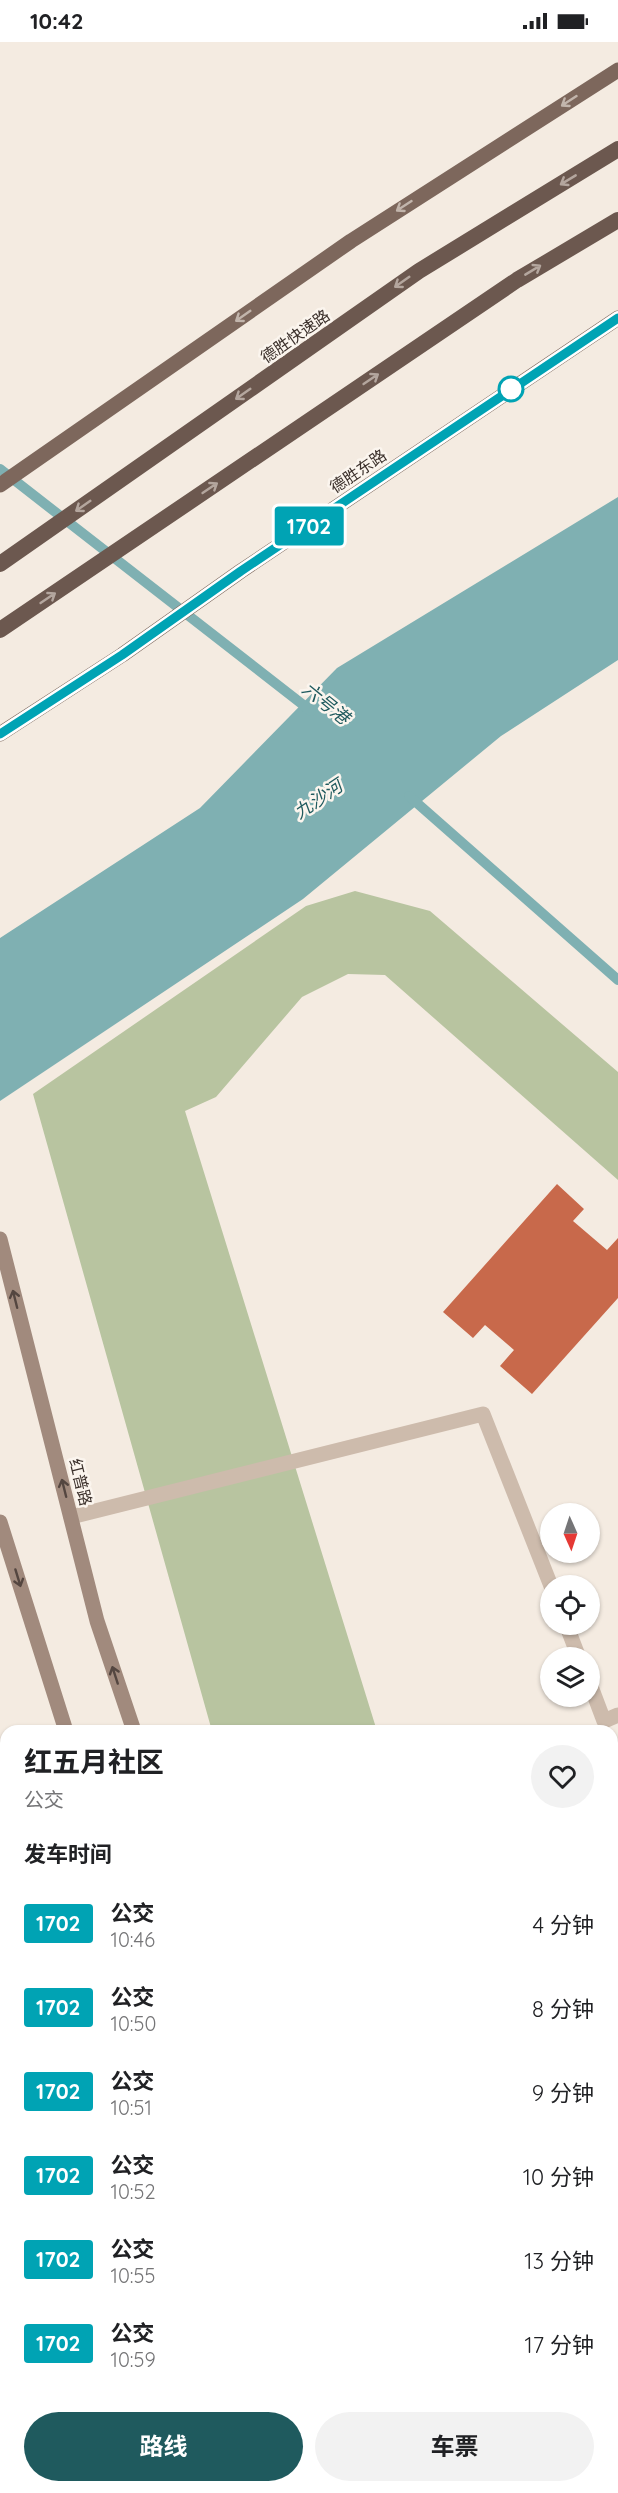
<!DOCTYPE html>
<html lang="zh">
<head>
<meta charset="utf-8">
<style>
  body { margin:0; font-family:Quicksand,"Noto Sans SC",sans-serif; background:#f2f2f2; color:#202124; height:100vh; display:flex; flex-direction:column; font-size:22px; white-space:nowrap }
  * { box-sizing:border-box; margin:0 }
  p { font-size:20px; color:#757577 }
  .icon { flex:none; width:33px; height:33px; fill:none; stroke:currentColor; stroke-width:2; stroke-linecap:round; stroke-linejoin:round }
  .map { position:relative; flex:1; overflow:hidden }
  .panel { position:absolute; left:0px; top:1683px; width:618px; height:768px; display:flex; flex-direction:column; background:#fff; border-radius:18px 18px 0 0; box-shadow:0 2px 4px #0004 }
  .panel>* { flex:none }
  .badge { padding:0 12px; border-radius:4px; font-size:21px; line-height:39px }
  .needle { width:39px; rotate:177deg }
  .buttons { position:absolute; left:540px; top:1461px; display:grid; gap:12px }
  .buttons a { display:grid; place-items:center; width:60px; height:60px; border-radius:50%; background:#fff; box-shadow:0 2px 4px #0004; font-size:30px }
  .map>.badge { position:absolute; translate:-50% -50%; box-shadow:0 0 0 3px #fff }
  h2 { padding:0 24px; font-size:22px; line-height:54px }
  .round { display:grid; place-items:center; flex:none; width:63px; height:63px; border-radius:32px; background:#f2f2f2 }
  .head { display:flex; align-items:center; justify-content:space-between; height:102px; padding:0 24px }
  h1 { font-size:28px; font-weight:700; line-height:45px }
  .primary-button { display:flex; gap:12px; margin-top:auto; padding:12px 24px }
  .primary-button a { flex:1; height:69px; border-radius:36px; background:#1f5a5e; color:#fff; font-size:24px; font-weight:700; line-height:69px; text-align:center }
  .primary-button a+a { background:#f2f2f2; color:#202124 }
  ul { padding:0; list-style:none }
  li { display:flex; align-items:center; gap:18px; height:84px; padding:0 24px }
  li div { flex:1 }
  li b { display:block; font-size:22px }
  li em { font-style:normal }
  li .badge { min-width:66px; font-weight:700; text-align:center }
  .status { display:flex; justify-content:space-between; align-items:center; height:42px; padding:0 30px; background:#fff; direction:ltr }
  .status svg { height:16px; fill:currentColor }
  .map>svg:first-child { display:block }
  .green { fill:#b8c4a0 }
  .water { fill:#7fb0b2 }
  .lines { fill:none; stroke-linecap:round; stroke-linejoin:round }
  .stream { stroke:#7fb0b2; stroke-width:10 }
  .building { fill:#c8694b }
  .path { stroke:#b9a596; stroke-width:4; stroke-dasharray:3 3; stroke-linecap:butt }
  .service { stroke:#cdbbac; stroke-width:15 }
  .tertiary { stroke:#cdbbac; stroke-width:15 }
  .secondary { stroke:#a18a7d; stroke-width:15 }
  .primary { stroke:#7d675c; stroke-width:15 }
  .trunk { stroke:#6c584f; stroke-width:16 }
  .oneway { stroke:#c2b5ac }
  .oneway2 { stroke:#b4a69e }
  .oneway3 { stroke:#544640 }
  .line-casing { stroke:#fff; stroke-width:14 }
  .line { stroke:#00a3b4; stroke-width:9 }
  .stop-dot { fill:#fff; stroke:#00a3b4; stroke-width:3 }
  .labels { text-anchor:middle; dominant-baseline:central; stroke-width:5; stroke-linejoin:round; paint-order:stroke }
  .street-label { font-size:16px; fill:#3b302b; stroke:#fbf5ee }
  .water-label { font-size:18px; font-style:italic; fill:#1f5a5e; stroke:#fbf5ee }
</style>
</head>
<body>
<div class="status"><b>10:42</b><svg viewBox="0 0 49 12"><path d="M0 12V9h3v3zM5 12V6h3v6zM10 12V3h3v9zM15 12V0h3v12zM26 1h20v11H26zM47 4h2v5h-2z"/></svg></div>
<div class="map">
<svg width="618" height="2451" viewBox="0 0 618 2451">
  <rect width="100%" height="100%" fill="#f4ebe1"/>
  <g class="green">
    <polygon points="355,849 430,869 618,1030 618,1138 385,933 348,932 302,955 216,1055 185,1069 377,1689 212,1689 33,1052 306,864"/>
    <polygon points="0,1715 6,1735 6,2293 0,2267"/>
    <polygon points="27,2445 170,2445 171,2451 28,2451"/>
    <polygon points="372,2445 519,2445 519,2451 373,2451"/>
  </g>
  <polygon class="water" points="618,455 618,618 501,694 303,857 0,1059 0,896 200,766 337,626"/>
  <g class="lines">
    <g class="stream">
      <polyline points="0,427 311,669"/>
      <polyline points="409,754 618,938"/>
    </g>
  </g>
  <g class="building">
    <polygon points="557,1142 584,1167 573,1179 607,1208 618,1196 618,1256 532,1352 500,1324 514,1308 485,1283 473,1296 443,1270"/>
    <polygon points="618,1855 618,2031 612,2032 612,1857"/>
  </g>
  <g class="lines">
    <g class="path">
      <polyline points="0,1945 6,1952"/>
      <polyline points="70,2445 72,2451"/>
      <polyline points="458,2451 459,2445"/>
    </g>
    <g class="service">
      <polyline points="71,1475 483,1372 551,1544"/>
      <polyline points="566,1582 579,1616"/>
      <polyline points="590,1642 604,1679 618,1673"/>
      <polyline points="0,1789 6,1787"/>
    </g>
    <polyline class="tertiary" points="612,2127 618,2125"/>
    <g class="secondary">
      <polyline points="0,1197 97,1579 134,1689"/>
      <polyline points="0,1480 66,1689"/>
      <polyline points="245,2445 246,2451"/>
      <polyline points="323,2445 324,2451"/>
    </g>
    <g class="primary">
      <polyline points="0,443 351,199 618,28"/>
      <polyline points="0,692 122,613 241,529 618,276"/>
    </g>
    <g class="trunk">
      <polyline points="0,522 419,229 618,107"/>
      <polyline points="0,588 517,238 618,178"/>
    </g>
  </g>
  <defs><path id="oneway-shaft" d="M-6 0H5M1.5-3L5.5 0L1.5 3" fill="none" stroke-width="1.6" stroke-linecap="round" stroke-linejoin="round" transform="scale(1.5)"/></defs>
  <g class="oneway">
    <use href="#oneway-shaft" transform="translate(569 59) rotate(147)"/>
    <use href="#oneway-shaft" transform="translate(404 164) rotate(147)"/>
    <use href="#oneway-shaft" transform="translate(243 274) rotate(145)"/>
  </g>
  <g class="oneway2">
    <use href="#oneway-shaft" transform="translate(568 138) rotate(149)"/>
    <use href="#oneway-shaft" transform="translate(533 228) rotate(-31)"/>
    <use href="#oneway-shaft" transform="translate(402 240) rotate(145)"/>
    <use href="#oneway-shaft" transform="translate(371 337) rotate(-34)"/>
    <use href="#oneway-shaft" transform="translate(243 352) rotate(145)"/>
    <use href="#oneway-shaft" transform="translate(210 446) rotate(-34)"/>
    <use href="#oneway-shaft" transform="translate(83 464) rotate(145)"/>
    <use href="#oneway-shaft" transform="translate(48 556) rotate(-34)"/>
  </g>
  <g class="oneway3">
    <use href="#oneway-shaft" transform="translate(15 1257) rotate(-104)"/>
    <use href="#oneway-shaft" transform="translate(64 1446) rotate(-104)"/>
    <use href="#oneway-shaft" transform="translate(18 1536) rotate(73)"/>
    <use href="#oneway-shaft" transform="translate(115 1633) rotate(-108)"/>
  </g>
  <g class="lines">
    <defs>
      <polyline id="line" points="0,692 122,613 241,529 618,276"/>
    </defs>
    <use href="#line" class="line-casing"/>
    <use href="#line" class="line"/>
  </g>
  <circle class="stop-dot" cx="511" cy="347" r="12"/>
  <g class="labels">
    <g class="street-label">
      <text transform="translate(295 294) rotate(-35)">德胜快速路</text>
      <text transform="translate(358 429) rotate(-34)">德胜东路</text>
      <text transform="translate(81 1440) rotate(76)">红普路</text>
    </g>
    <g class="water-label">
      <text transform="translate(326 661) rotate(39)">六号港</text>
      <text transform="translate(318 757) rotate(-34)">九沙河</text>
    </g>
  </g>
</svg>
<div class="buttons">
<a><svg class="needle" viewBox="-14 -14 28 28"><path d="M0-13l5 13h-10z" fill="#e53935"/><path d="M0 13l5-13h-10z" fill="#757577"/></svg></a>
<a><svg class="icon" aria-label="locate" viewBox="0 0 24 24"><circle cx="12" cy="12" r="6"/><path d="M12 2v4M12 18v4M2 12h4M18 12h4"/></svg></a>
<a><svg class="icon" aria-label="layers" viewBox="0 0 24 24"><path d="M12 4l9 5-9 5-9-5zM3 14l9 5 9-5"/></svg></a>
</div>
<b class="badge" style="left:309px;top:484px;background:#00a3b4;color:#fff">1702</b>
<section class="panel">
<div class="head"><div><h1>红五月社区</h1><p>公交</p></div><a class="round"><svg class="icon" aria-label="heart" viewBox="0 0 24 24"><path d="M12 20l-8-8c-3-5 5-10 8-4 3-6 11-1 8 4z"/></svg></a></div>
<h2>发车时间</h2>
<ul>
<li><span class="badge" style="background:#00a3b4;color:#fff">1702</span><div><b>公交</b><p>10:46</p></div><em>4 分钟</em></li>
<li><span class="badge" style="background:#00a3b4;color:#fff">1702</span><div><b>公交</b><p>10:50</p></div><em>8 分钟</em></li>
<li><span class="badge" style="background:#00a3b4;color:#fff">1702</span><div><b>公交</b><p>10:51</p></div><em>9 分钟</em></li>
<li><span class="badge" style="background:#00a3b4;color:#fff">1702</span><div><b>公交</b><p>10:52</p></div><em>10 分钟</em></li>
<li><span class="badge" style="background:#00a3b4;color:#fff">1702</span><div><b>公交</b><p>10:55</p></div><em>13 分钟</em></li>
<li><span class="badge" style="background:#00a3b4;color:#fff">1702</span><div><b>公交</b><p>10:59</p></div><em>17 分钟</em></li>
</ul>
<div class="primary-button"><a>路线</a><a>车票</a></div>
</section>
</div>
</body>
</html>
